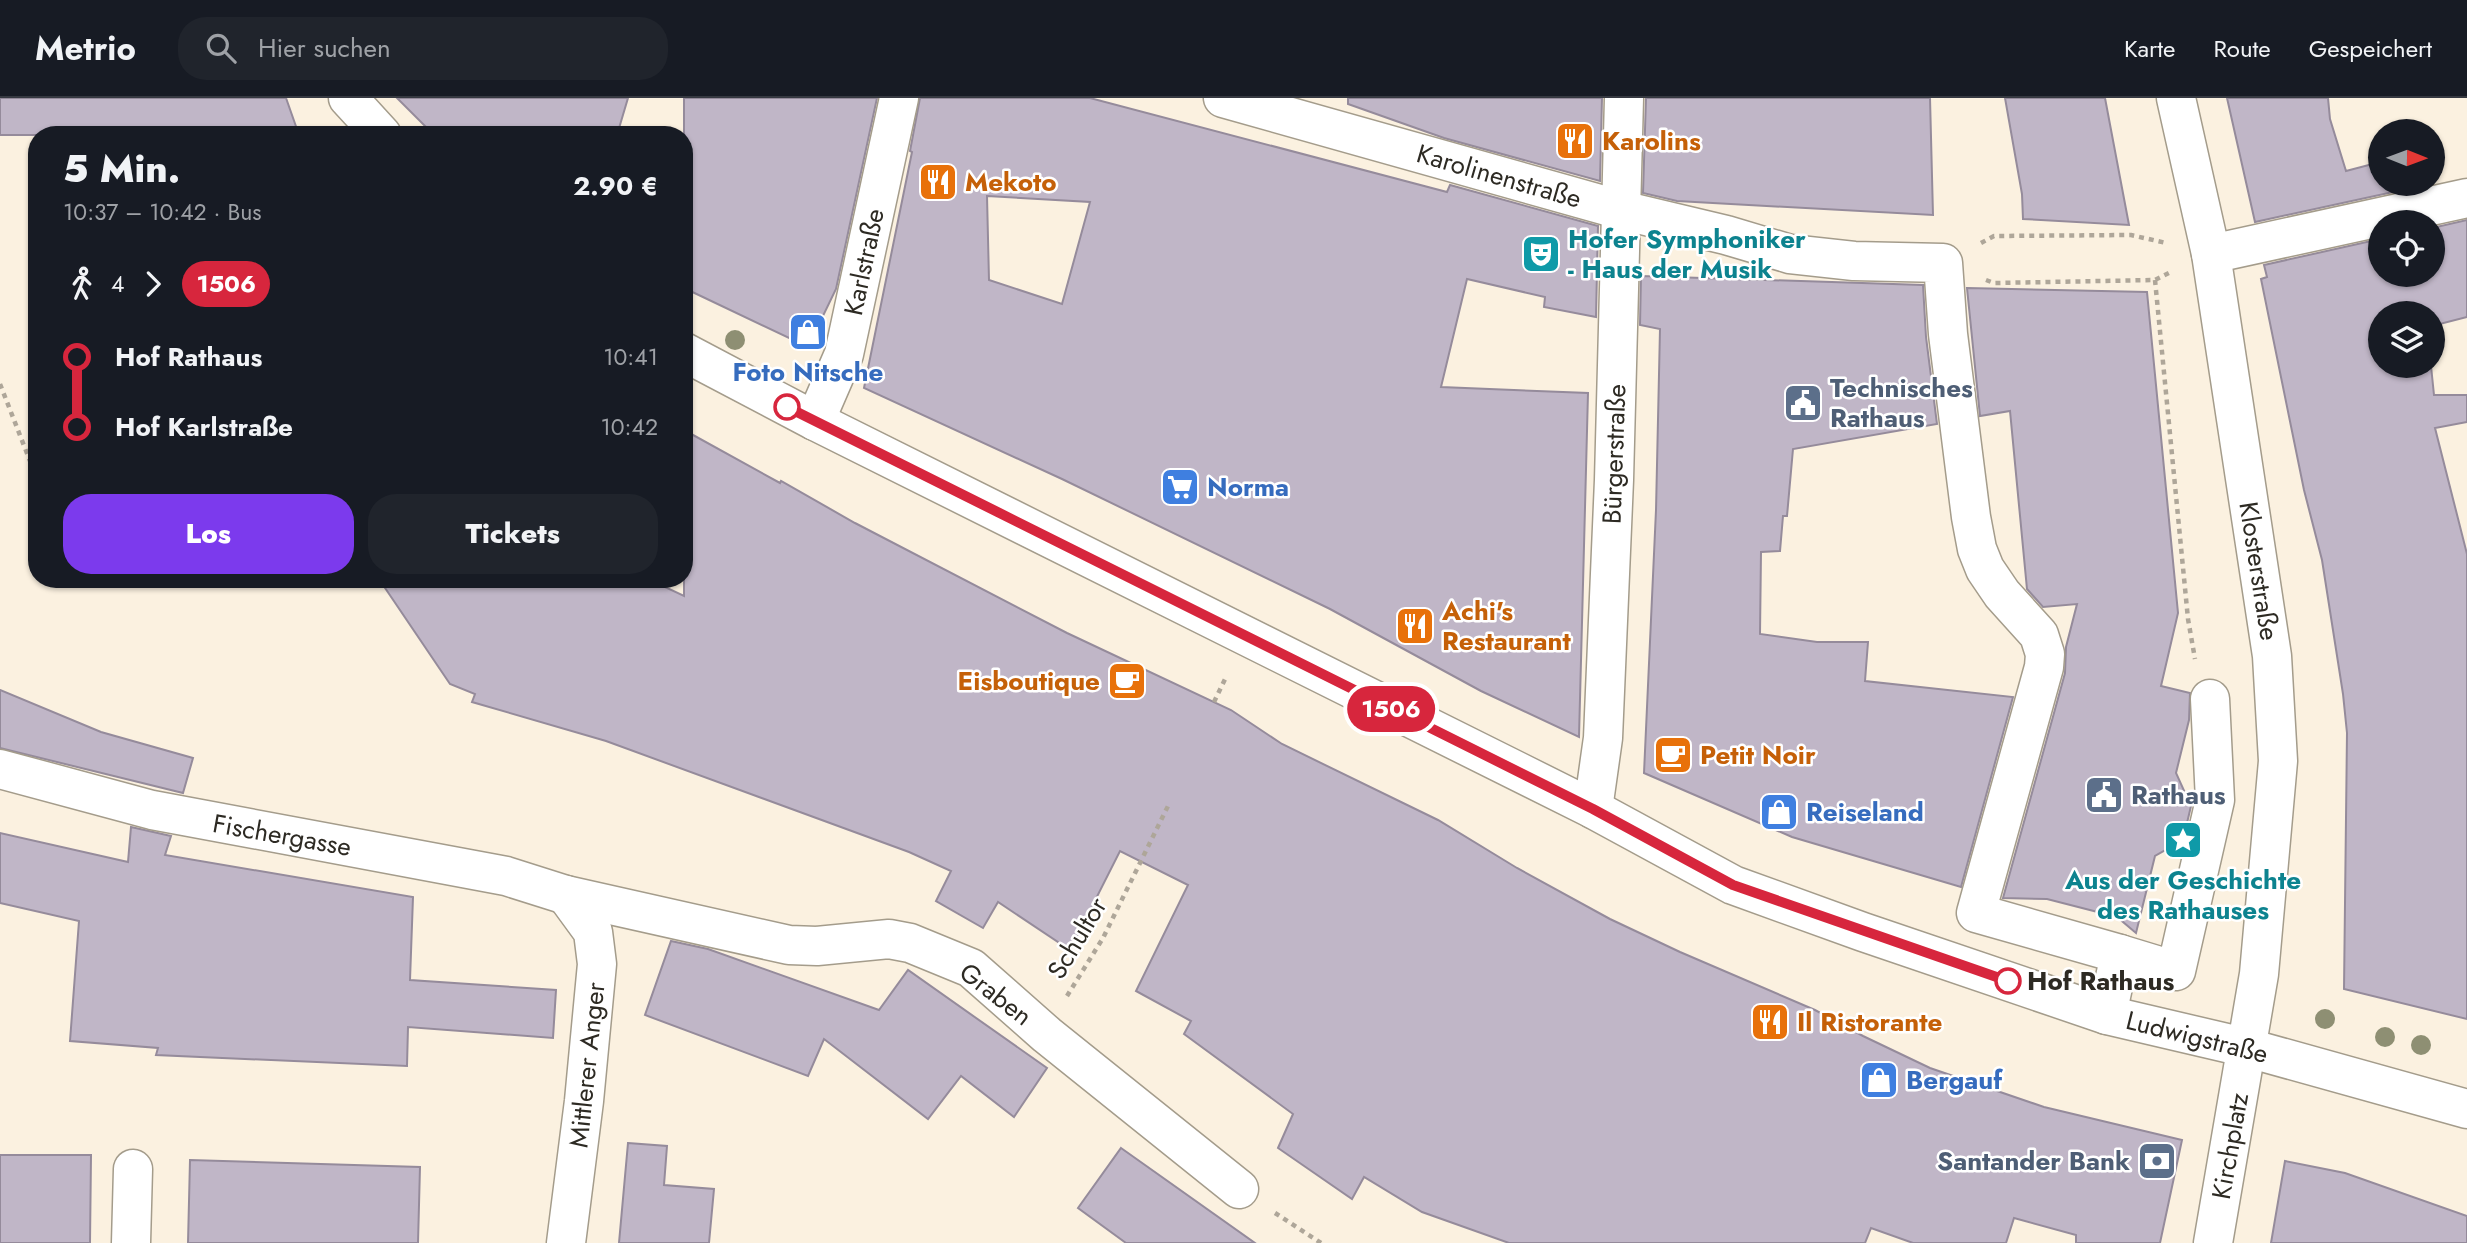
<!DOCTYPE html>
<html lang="de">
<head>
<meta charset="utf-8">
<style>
  body { margin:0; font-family:Jost,sans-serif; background:#20242c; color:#f1f3f6; height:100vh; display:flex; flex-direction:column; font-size:26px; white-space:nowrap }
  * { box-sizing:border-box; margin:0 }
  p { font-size:23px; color:#9ea1a6 }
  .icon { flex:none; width:38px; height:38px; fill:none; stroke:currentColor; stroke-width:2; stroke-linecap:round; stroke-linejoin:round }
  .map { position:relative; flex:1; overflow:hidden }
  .drawer { position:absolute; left:28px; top:28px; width:665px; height:462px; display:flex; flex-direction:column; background:#171b24; border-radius:28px; box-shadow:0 2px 5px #0004 }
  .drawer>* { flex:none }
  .badge { padding:0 14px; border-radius:23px; font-size:24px; line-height:46px }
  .needle { width:46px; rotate:91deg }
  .fabs { position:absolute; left:2368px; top:21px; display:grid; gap:14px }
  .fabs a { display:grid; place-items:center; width:77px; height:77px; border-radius:50%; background:#171b24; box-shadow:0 2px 5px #0004; font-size:35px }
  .map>.badge { position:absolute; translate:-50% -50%; box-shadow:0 0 0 4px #fff }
  .legs { display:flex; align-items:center; gap:10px; height:77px; padding:0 35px; font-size:23px }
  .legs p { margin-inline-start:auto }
  .headline { display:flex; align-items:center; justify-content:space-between; height:119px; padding:0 35px }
  h1 { font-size:38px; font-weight:800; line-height:52px }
  .cta { display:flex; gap:14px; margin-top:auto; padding:14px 35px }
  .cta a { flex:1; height:80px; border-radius:28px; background:#7c3aed; color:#fff; font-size:28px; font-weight:800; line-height:80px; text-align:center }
  .cta a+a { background:#20242c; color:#f1f3f6 }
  ul { padding:0 35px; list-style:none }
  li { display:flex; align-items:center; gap:24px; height:70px; font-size:26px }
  li i { display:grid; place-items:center; width:10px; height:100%; margin:0 9px; background:currentColor }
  li i::after { content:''; width:18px; height:18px; margin:-9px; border:5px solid; border-radius:50%; background:#171b24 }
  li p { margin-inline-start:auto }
  li:first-child i { background:linear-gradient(#0000 50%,currentColor 0) }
  li:last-child i { background:linear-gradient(currentColor 50%,#0000 0) }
  header { display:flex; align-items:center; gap:42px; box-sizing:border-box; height:98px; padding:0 35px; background:#171b24; border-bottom:2px solid #363941 }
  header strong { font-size:33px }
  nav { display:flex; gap:38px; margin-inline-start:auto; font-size:24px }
  .search { width:490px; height:63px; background:#20242c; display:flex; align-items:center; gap:18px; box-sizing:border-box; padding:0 24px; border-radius:28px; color:#9ea1a6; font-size:26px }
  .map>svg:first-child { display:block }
  .building { fill:#c0b6c7; stroke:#958b9b; stroke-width:2; fill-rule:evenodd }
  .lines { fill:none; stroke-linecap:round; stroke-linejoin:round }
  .minor-casing { stroke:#a49c8b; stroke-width:41 }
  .path { stroke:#aea699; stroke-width:4.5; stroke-dasharray:5 5; stroke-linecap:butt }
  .minor { stroke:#fff; stroke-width:38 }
  .tree { fill:#8e8f73 }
  .line-1-casing { stroke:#fff; stroke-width:16 }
  .line-1 { stroke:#d7263d; stroke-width:10 }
  .stop-1-dot { fill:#fff; stroke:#d7263d; stroke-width:3.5 }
  .labels { text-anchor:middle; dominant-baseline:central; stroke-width:5; stroke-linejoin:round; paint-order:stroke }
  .food-label { font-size:26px; font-weight:bold; fill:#c56008; stroke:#fff; text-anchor:start }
  .street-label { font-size:26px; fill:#2d2a23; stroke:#fff }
  .culture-label { font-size:26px; font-weight:bold; fill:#0d838f; stroke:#fff; text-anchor:start }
  .shop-label { font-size:26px; font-weight:bold; fill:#366cbe; stroke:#fff; text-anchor:start }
  .service-label { font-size:26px; font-weight:bold; fill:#4e5e75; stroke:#fff; text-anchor:start }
  .stop-label { font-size:26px; font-weight:bold; fill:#2d2a23; stroke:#fff; text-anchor:start }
</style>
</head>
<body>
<header>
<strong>Metrio</strong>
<div class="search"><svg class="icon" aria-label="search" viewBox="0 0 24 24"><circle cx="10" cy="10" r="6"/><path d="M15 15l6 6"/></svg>Hier suchen</div>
<nav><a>Karte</a><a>Route</a><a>Gespeichert</a></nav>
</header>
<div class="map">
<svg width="2467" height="1145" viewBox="0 0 2467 1145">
  <rect width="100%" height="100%" fill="#fbf1e0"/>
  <g class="building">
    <polygon points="0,0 286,0 299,37 0,37"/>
    <polygon points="397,0 628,0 617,37 434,37"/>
    <polygon points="684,0 877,0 836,191 808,249 684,190"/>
    <path d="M920 0H1090L1447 94 1450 87 1598 128 1596 219 1544 209 1545 199 1467 181 1441 289 1588 295 1579 639 1481 593 1330 511 1062 381 864 290 912 54 910 53ZM987 98 1090 104 1062 206 989 182Z"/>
    <polygon points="1348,0 1602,0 1600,83 1444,40 1348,6"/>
    <polygon points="1646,0 1930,0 1933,117 1677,103 1643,95"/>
    <polygon points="2005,0 2105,0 2129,127 2023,121 2022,96"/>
    <polygon points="2227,0 2328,0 2330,21 2346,73 2380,64 2380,86 2430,86 2255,124"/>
    <polygon points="2467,122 2467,219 2432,228 2432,215 2380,215 2380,268 2431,268 2434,297 2467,297 2467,324 2435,330 2467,456 2467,921 2344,891 2347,635 2343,596 2322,462 2304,392 2261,181 2267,179 2264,167 2380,141 2380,177 2432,177 2432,130"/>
    <polygon points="1641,178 1923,187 1926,239 1937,326 1793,351 1787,418 1783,418 1780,453 1761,454 1760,536 1817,544 1868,544 1865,583 2013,599 1961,789 1792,739 1644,675 1656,412 1660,231 1640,227"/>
    <polygon points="1967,190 2147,194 2178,515 2161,588 2190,595 2189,622 2176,675 2191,708 2183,742 2155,758 2136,835 2117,819 2047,801 2003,800 2065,575 2066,549 2077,506 2043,509 2027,491 2010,313 1980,318"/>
    <polygon points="684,332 780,385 781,383 855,425 1067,535 1231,612 1282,646 1438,722 1517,770 1610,821 1680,854 1815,912 1863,938 1930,970 2044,1009 2182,1042 2160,1145 2076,1145 2076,1137 2014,1120 2006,1145 1913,1145 1871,1130 1865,1145 1509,1145 1422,1114 1364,1079 1352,1101 1278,1050 1293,1016 1184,936 1191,923 1136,893 1188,787 1120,753 1070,852 998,804 983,830 936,803 951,773 909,754 606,643 472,604 475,596 450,586 379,481 648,481 684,498"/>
    <polygon points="0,592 101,634 193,660 183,695 0,650"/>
    <polygon points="131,729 171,738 165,757 413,799 410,882 556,892 553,940 408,929 407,968 156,957 158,950 70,943 79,823 0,805 0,735 128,764"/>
    <polygon points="671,843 708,851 879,912 908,872 1047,970 1014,1019 961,978 928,1021 824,941 808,978 645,917"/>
    <polygon points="628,1045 667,1048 664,1087 714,1091 709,1145 619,1145"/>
    <polygon points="1121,1050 1255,1145 1126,1145 1078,1110"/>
    <polygon points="0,1057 91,1057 90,1145 0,1145"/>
    <polygon points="190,1062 420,1069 418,1145 188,1145"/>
    <polygon points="2285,1063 2345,1075 2467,1118 2467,1145 2271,1145"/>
  </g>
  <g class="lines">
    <defs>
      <g id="minor">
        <polyline points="348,0 382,37"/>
        <polyline points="1223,0 1621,112 1726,137 1790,156 1854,163 1943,165 1948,236 1971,419 1977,451 1985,471 2002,496 2039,537 2045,556 2044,569 1976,815 2120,856 2107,917"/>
        <polyline points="2176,0 2211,156 2272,558 2278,663 2259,876 2213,1145"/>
        <polyline points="2211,156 2467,100"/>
        <polyline points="684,254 815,323 1593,711 1733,787 1863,834 2107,917 2248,950 2467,1011"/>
        <polyline points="815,323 844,256 899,0"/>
        <polyline points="0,671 152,712 506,778 566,797 789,847 817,848 889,841 910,845 971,870 1047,937 1239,1091"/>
        <polyline points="1593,711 1603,640 1614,382 1624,0"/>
        <polyline points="2120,856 2176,873 2215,702 2210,601"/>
        <polyline points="131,1145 133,1071"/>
        <polyline points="566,1145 584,1003 597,866 593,834 566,797"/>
      </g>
    </defs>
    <use href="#minor" class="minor-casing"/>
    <g class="path">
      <polyline points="1981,145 1994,138 2131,137 2166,145"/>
      <polyline points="1986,182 1994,185 2155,182 2171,174"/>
      <polyline points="2155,182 2188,521 2195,561"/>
      <polyline points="0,286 30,363"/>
      <polyline points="1214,604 1227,577"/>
      <polyline points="1067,898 1103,840 1170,704"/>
      <polyline points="1275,1115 1321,1145"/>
    </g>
    <use href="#minor" class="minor"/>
  </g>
  <g class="tree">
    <circle cx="735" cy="242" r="10"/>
    <circle cx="2325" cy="921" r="10"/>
    <circle cx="2385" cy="939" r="10"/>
    <circle cx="2421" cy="947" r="10"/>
  </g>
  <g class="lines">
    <defs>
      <polyline id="line-1" points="787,309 1593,711 1733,787 2008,883"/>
    </defs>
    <use href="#line-1" class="line-1-casing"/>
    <use href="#line-1" class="line-1"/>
  </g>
  <defs>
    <symbol id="restaurant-square" viewBox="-11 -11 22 22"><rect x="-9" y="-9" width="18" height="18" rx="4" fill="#e8710a" stroke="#fff"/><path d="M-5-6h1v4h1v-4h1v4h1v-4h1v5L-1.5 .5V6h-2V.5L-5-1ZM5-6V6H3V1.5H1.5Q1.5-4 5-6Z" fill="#fff"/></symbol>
    <symbol id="theatre-square" viewBox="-11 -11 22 22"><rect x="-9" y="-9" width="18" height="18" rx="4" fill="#0f9aa8" stroke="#fff"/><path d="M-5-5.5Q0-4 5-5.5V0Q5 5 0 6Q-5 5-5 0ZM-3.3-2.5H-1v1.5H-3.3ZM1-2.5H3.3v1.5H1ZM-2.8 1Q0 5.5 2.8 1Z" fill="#fff"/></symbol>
    <symbol id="shop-square" viewBox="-11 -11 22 22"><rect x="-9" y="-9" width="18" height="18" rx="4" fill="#3f7fe0" stroke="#fff"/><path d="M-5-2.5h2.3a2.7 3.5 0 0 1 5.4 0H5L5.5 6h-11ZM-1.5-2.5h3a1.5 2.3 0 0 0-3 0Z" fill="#fff"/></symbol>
    <symbol id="civic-square" viewBox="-11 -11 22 22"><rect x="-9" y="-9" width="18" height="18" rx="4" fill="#5c6f8a" stroke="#fff"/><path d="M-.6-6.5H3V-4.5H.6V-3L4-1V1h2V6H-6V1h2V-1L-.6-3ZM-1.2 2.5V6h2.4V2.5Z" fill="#fff"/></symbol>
    <symbol id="supermarket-square" viewBox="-11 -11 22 22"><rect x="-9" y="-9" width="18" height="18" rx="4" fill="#3f7fe0" stroke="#fff"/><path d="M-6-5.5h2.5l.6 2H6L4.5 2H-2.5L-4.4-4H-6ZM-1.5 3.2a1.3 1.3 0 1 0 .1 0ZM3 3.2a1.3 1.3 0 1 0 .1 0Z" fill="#fff"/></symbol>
    <symbol id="cafe-square" viewBox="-11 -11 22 22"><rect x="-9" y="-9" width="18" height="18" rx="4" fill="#e8710a" stroke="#fff"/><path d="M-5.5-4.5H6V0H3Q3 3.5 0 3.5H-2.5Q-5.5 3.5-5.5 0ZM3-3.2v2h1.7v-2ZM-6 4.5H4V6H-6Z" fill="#fff"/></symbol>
    <symbol id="sight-square" viewBox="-11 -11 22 22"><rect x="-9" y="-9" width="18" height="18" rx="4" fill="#0f9aa8" stroke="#fff"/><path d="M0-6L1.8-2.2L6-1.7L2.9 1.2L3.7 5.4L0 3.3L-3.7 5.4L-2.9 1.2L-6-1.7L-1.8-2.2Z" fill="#fff"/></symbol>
    <symbol id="bank-square" viewBox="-11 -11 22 22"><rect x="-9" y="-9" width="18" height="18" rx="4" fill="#5c6f8a" stroke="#fff"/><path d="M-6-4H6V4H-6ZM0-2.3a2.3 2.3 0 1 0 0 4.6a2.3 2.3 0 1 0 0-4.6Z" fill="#fff"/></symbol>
  </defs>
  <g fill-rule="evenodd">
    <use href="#restaurant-square" x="1553" y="21" width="44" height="44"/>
    <use href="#restaurant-square" x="916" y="62" width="44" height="44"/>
    <use href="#theatre-square" x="1519" y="134" width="44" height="44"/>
    <use href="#shop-square" x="786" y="212" width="44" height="44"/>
    <use href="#civic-square" x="1781" y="283" width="44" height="44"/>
    <use href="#supermarket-square" x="1158" y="367" width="44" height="44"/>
    <use href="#restaurant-square" x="1393" y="506" width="44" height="44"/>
    <use href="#cafe-square" x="1105" y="561" width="44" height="44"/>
    <use href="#cafe-square" x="1651" y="635" width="44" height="44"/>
    <use href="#civic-square" x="2082" y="675" width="44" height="44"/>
    <use href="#shop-square" x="1757" y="692" width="44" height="44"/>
    <use href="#sight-square" x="2161" y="720" width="44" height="44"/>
    <use href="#restaurant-square" x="1748" y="902" width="44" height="44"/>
    <use href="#shop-square" x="1857" y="960" width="44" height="44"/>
    <use href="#bank-square" x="2135" y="1041" width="44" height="44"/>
  </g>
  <g class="stop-1-dot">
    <circle cx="787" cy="309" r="12"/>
    <circle cx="2008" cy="883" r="12"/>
  </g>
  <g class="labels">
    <g class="food-label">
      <text x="1602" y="43">Karolins</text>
      <text x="965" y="84">Mekoto</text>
      <text x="1442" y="513">Achi's<tspan x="1442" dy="30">Restaurant</tspan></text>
      <text x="1100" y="583" text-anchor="end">Eisboutique</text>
      <text x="1700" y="657">Petit Noir</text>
      <text x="1797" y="924">Il Ristorante</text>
    </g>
    <g class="street-label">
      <text transform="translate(1499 78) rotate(16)">Karolinenstraße</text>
      <text transform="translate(864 164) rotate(-78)">Karlstraße</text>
      <text transform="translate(1614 356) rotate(-88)">Bürgerstraße</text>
      <text transform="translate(2259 473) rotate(81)">Klosterstraße</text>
      <text transform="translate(282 737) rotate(10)">Fischergasse</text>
      <text transform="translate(1077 840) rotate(-59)">Schultor</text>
      <text transform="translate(996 896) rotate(38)">Graben</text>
      <text transform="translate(2197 939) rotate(14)">Ludwigstraße</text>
      <text transform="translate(587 967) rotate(-84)">Mittlerer Anger</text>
      <text transform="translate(2230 1048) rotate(-80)">Kirchplatz</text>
    </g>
    <g class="culture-label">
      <text x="1568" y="141">Hofer Symphoniker<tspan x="1568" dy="30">- Haus der Musik</tspan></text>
      <text x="2183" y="782" text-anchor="middle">Aus der Geschichte<tspan x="2183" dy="30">des Rathauses</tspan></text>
    </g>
    <g class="shop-label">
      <text x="808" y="274" text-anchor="middle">Foto Nitsche</text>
      <text x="1207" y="389">Norma</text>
      <text x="1806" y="714">Reiseland</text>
      <text x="1906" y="982">Bergauf</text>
    </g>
    <g class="service-label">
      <text x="1830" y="290">Technisches<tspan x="1830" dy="30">Rathaus</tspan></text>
      <text x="2131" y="697">Rathaus</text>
      <text x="2130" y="1063" text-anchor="end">Santander Bank</text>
    </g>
    <g class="stop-label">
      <text x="2027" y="883">Hof Rathaus</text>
    </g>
  </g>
</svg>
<div class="fabs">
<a><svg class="needle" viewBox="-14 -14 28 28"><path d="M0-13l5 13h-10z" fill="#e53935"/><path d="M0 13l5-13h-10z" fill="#9ea1a6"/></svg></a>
<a><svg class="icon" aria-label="locate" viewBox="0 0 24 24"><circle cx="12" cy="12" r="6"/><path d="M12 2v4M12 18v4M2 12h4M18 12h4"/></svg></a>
<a><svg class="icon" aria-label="layers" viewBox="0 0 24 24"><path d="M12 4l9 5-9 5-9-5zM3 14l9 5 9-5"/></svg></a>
</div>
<b class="badge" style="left:1391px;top:611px;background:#d7263d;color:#fff">1506</b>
<section class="drawer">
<div class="headline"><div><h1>5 Min.</h1><p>10:37 – 10:42 · Bus</p></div><b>2.90 €</b></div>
<div class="legs"><svg class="icon" aria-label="walk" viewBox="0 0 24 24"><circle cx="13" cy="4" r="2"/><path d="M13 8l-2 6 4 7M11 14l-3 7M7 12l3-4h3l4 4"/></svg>4<svg class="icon" aria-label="forward" viewBox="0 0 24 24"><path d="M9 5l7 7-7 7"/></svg><b class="badge" style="background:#d7263d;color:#fff">1506</b></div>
<ul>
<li><i style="color:#d7263d"></i><b>Hof Rathaus</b><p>10:41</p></li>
<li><i style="color:#d7263d"></i><b>Hof Karlstraße</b><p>10:42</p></li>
</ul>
<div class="cta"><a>Los</a><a>Tickets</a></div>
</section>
</div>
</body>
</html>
